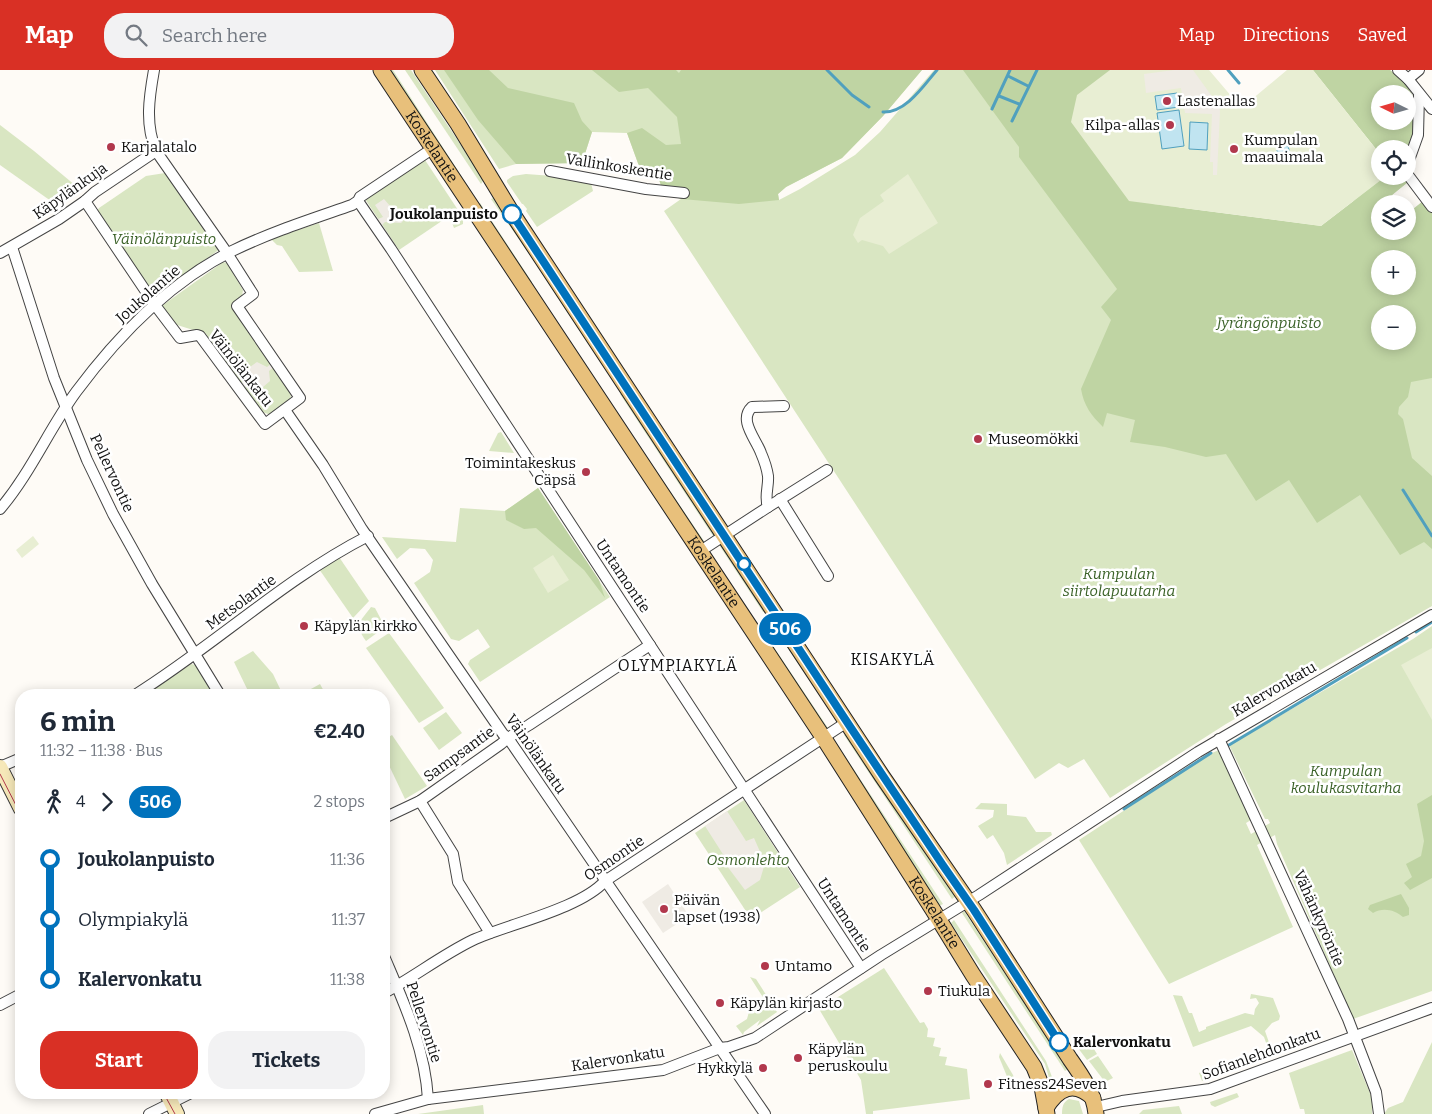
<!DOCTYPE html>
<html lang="en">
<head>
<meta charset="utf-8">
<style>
  body { margin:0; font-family:Bitter,serif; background:#f2f2f3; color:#1f2937; height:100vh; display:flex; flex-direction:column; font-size:19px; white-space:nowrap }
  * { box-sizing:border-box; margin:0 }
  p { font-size:16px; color:#747a83 }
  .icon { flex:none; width:28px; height:28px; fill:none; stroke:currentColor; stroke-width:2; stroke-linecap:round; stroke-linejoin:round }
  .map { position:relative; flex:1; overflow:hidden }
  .panel { position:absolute; left:15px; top:619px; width:375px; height:410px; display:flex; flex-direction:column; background:#fff; border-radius:20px; box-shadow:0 2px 12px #0003 }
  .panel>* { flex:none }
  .badge { padding:0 10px; border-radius:16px; font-size:18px; line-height:32px }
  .needle { width:32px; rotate:275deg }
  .tools { position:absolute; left:1371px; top:15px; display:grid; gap:10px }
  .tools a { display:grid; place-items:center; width:45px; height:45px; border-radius:50%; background:#fff; box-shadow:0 2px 12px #0003; font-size:25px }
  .map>.badge { position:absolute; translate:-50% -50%; box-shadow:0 0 0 2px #fff }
  .legs { display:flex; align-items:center; gap:8px; height:55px; padding:0 25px; font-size:16px }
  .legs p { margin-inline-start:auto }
  .headline { display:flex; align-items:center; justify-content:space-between; height:85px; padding:0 25px }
  h1 { font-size:28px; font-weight:700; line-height:38px }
  .button { display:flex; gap:10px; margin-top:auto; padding:10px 25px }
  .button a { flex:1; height:58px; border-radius:20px; background:#d93025; color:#fff; font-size:20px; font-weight:700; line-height:58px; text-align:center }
  .button a+a { background:#f2f2f3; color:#1f2937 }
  ul { padding:0 25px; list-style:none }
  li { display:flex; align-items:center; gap:18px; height:60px; font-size:19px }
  li i { display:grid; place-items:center; width:8px; height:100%; margin:0 6px; background:currentColor }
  li i::after { content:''; width:12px; height:12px; margin:-6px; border:4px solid; border-radius:50%; background:#fff }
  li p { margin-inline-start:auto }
  li:first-child i { background:linear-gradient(#0000 50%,currentColor 0) }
  li:last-child i { background:linear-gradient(currentColor 50%,#0000 0) }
  header { display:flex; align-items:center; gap:30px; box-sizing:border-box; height:70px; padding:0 25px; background:#d93025; color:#fff }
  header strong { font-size:24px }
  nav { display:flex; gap:28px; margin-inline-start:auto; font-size:18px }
  .search { width:350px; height:45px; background:#f2f2f3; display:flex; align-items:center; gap:12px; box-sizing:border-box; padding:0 18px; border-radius:20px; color:#747a83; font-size:19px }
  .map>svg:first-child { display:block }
  .green { fill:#d9e6c2; fill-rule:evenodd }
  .forest { fill:#bfd4a3; fill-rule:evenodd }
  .pitch { fill:#e8eed3 }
  .plaza { fill:#efebe4 }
  .water { fill:#c0e4f0; stroke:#50a0be }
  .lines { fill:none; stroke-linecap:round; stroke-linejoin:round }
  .stream { stroke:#50a0be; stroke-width:3 }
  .street-casing { stroke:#444; stroke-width:12 }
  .secondary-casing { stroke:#333; stroke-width:16 }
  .primary-casing { stroke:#222; stroke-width:17 }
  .street { stroke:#fff; stroke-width:10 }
  .secondary { stroke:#f6e8b9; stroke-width:14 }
  .primary { stroke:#e8c07b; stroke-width:15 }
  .tram { stroke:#b1384d; stroke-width:1 }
  .line-1-casing { stroke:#fff; stroke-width:11 }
  .line-1 { stroke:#0072bc; stroke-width:8 }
  .poi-dot { fill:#b1384d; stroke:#fff; stroke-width:2 }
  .stop-1-dot { fill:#fff; stroke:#0072bc; stroke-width:2.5 }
  .labels { text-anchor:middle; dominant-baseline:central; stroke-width:5; stroke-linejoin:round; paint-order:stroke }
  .poi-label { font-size:15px; fill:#111; stroke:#fff; text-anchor:start }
  .street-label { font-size:15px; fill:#111; stroke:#fff }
  .stop-label { font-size:15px; font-weight:bold; fill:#111; stroke:#fff; text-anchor:end }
  .park-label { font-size:15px; font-style:italic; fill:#3b6228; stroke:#fff }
  .neighbourhood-label { font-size:16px; letter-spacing:1px; fill:#111; stroke:#fff }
</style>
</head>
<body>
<header>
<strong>Map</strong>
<div class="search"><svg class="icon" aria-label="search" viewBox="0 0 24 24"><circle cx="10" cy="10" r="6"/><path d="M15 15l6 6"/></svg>Search here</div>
<nav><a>Map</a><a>Directions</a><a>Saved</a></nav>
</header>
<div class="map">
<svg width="1432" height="1044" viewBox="0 0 1432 1044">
  <rect width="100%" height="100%" fill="#fefbf6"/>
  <g class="green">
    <polygon points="388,0 393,0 471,121 469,121"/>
    <polygon points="405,0 411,0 482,107 483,111 481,114"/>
    <path d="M435 0H922L883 46 842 88 786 117 778 124 779 130 800 119 855 85 880 62 934 0H1110L1179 138 1321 156 1353 132 1375 77 1313 0H1390L1416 31 1408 79H1380V106H1406L1408 112 1392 125 1399 134H1380V161H1408V143L1432 142V536L1226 654 1110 728 1084 689 1068 698 1059 693 1035 709 664 141 681 129 664 124 656 101 639 96 627 63 592 62 582 93 516 94 499 99ZM1380 24H1408V51H1380ZM1380 189H1408V216H1380ZM1380 244H1408V271H1380Z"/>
    <polygon points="0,55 34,81 82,121 58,136 0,95"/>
    <polygon points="425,90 458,140 399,180 365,129"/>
    <polygon points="165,103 220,179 157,225 153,225 97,141 99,138 146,106"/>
    <polygon points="526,104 553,106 591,113 593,121 537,157 526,141 527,139 523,134 522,134 507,112 507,110 513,106"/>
    <polygon points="495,127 546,202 543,204 491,129"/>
    <polygon points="480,133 532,212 529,215 477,134"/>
    <polygon points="459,141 463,146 463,154 454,158 450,148"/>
    <polygon points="319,153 333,201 299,202 282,176 277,175 271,169"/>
    <polygon points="223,192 227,193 243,220 242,226 232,236 286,315 291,326 290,331 271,345 262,342 206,264 174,254 163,239 163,235"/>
    <polygon points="551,210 621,314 617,317 548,213"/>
    <polygon points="624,321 720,466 715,469 620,324"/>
    <polygon points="609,331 706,474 702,477 607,333"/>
    <polygon points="501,362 514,383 489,381 498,363"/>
    <polygon points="538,418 610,527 480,612 468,594 470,590 490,577 478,559 459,571 451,569 414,513 430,502 433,490 425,479 410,478 397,489 382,467 456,472 460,438 505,441"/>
    <polygon points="723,472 768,539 763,542 719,475"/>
    <polygon points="339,487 369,531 353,548 319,499"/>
    <path d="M371 537 375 538 385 557 366 571C354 554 360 552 371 537Z"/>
    <polygon points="772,547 841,651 838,653 769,550"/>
    <polygon points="759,555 828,658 824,661 756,558"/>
    <polygon points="1432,556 1432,921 1353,949 1277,774 1275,765 1257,775 1293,857 1169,914 1079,770 1212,683 1219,680 1251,750 1246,753 1251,764 1270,753 1268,749 1265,749 1229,675 1413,569"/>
    <polygon points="389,563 444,638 419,653 366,578"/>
    <polygon points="253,581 273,604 283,625 250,625 234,592"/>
    <polygon points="191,594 196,595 213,625 163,625 162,621 155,625 145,625"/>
    <polygon points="320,614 326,625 300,625"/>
    <polygon points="446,642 462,663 439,680 423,658"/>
    <polygon points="848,662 956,826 952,829 844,665"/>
    <polygon points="392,665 427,716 405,729 384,685 384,670"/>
    <polygon points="835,671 943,834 939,836 831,673"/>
    <polygon points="744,730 800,817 751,849 695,763"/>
    <polygon points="981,733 1007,734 1007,745 1026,747 1036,762 1051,762 1052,765 1007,795 1004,783 993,765 987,769 978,756 993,747 994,740 975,739"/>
    <polygon points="964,841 1068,999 1065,1001 962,843"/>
    <polygon points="954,850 1046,991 1052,1007 1049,1008 1045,994 951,853"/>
    <polygon points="884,898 920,953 924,952 928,959 927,967 935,968 933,976 941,978 939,986 947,987 945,995 967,999 970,1029 873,1041 873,1044 866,1044 861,1010 819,939"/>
    <polygon points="750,907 756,909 777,942 757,956 760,950 744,962 743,965 736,956 747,949 750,938 764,929"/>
    <polygon points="1251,924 1273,928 1280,946 1279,950 1272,953 1265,961 1272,981 1270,984 1264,967 1251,956 1193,977 1173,925 1182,926 1189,943 1192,943 1199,962 1206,959 1206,957 1245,943 1254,945 1255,939 1259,933 1256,928 1250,929"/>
    <polygon points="1089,971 1097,984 1087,990 1078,978"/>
    <polygon points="1432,972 1432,1044 1384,1044 1388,1038 1403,1032"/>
    <polygon points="1352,980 1372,1028 1372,1044 1305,1044 1304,1039 1300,1039 1289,1003"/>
    <polygon points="1000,983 1013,1005 1019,1021 1013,1021 999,987"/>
    <polygon points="1254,983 1257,990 1202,1011 1199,1003"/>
    <polygon points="1098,986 1113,1008 1105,1012 1089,991"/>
    <polygon points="1237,1023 1239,1027 1215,1037 1211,1035 1210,1032"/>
    <path d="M1069 1029 1079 1031 1083 1044H1062C1062 1037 1063 1032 1069 1029Z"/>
    <polygon points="483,1035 484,1044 418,1044"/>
    <polygon points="1179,1036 1182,1044 1139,1044 1143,1040"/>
  </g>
  <g class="forest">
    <polygon points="444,0 489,0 508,18 574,33 582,51 592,62 582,93 516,94 478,50"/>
    <polygon points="592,0 676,0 679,3 681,0 922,0 883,46 842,88 786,117 778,124 779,130 739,134 682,129 664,124 656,101 639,96 627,63 642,58 666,75 681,74 677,47 648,18 619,22"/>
    <path d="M963 0H1127L1153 134 1321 156 1386 106H1406L1408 112 1392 125 1399 134H1380V161H1408V143L1423 131 1432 142V308L1411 312 1408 327 1399 337 1398 344 1403 349 1412 388 1432 406V479L1424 472 1400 485 1360 425 1317 453 1289 410 1256 431 1226 384 1206 387 1165 377 1130 372 1135 350 1107 343 1103 357C1091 345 1084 336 1081 319L1111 250 1101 237 1117 219 1019 87V77ZM1380 189H1408V216H1380ZM1380 244H1408V271H1380Z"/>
    <path d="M1313 0H1390L1404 11 1416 31 1415 63 1408 85V79H1380V84ZM1380 24H1408V51H1380Z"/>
    <polygon points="538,418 599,510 605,528 584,500 536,458 524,459 506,450 505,441"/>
    <polygon points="1432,725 1432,808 1410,820 1404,813 1412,807 1406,794 1421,786 1424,771 1417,734"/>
    <path d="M1401 824 1409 838V845L1403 847C1395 840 1383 837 1373 843L1368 839 1370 835Z"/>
  </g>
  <g class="pitch">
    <polygon points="1110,0 1209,0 1238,34 1245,35 1287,0 1313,0 1380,84 1380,106 1386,106 1321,156 1129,131 1071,52 1077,25"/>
    <polygon points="908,104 938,153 889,184 883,176 862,170 858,173 853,165 860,148 884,131 880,125"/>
    <polygon points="33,466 39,474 22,488 16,480"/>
    <polygon points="553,485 569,510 548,523 533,498"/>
    <polygon points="1432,578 1432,650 1401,595"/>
  </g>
  <g class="plaza">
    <polygon points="1174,0 1193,0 1219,36 1220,41 1217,105 1213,105 1213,92 1210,92 1212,44 1185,43 1181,18 1146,23 1144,4"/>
    <polygon points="384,129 403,151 401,153 385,152 382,155 378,149 383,147 375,135"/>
    <polygon points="257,292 267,297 271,294 273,298 269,301 270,311 263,317 254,317 250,314 244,318 241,313 248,309 247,299"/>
    <polygon points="727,741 746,771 754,768 765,793 760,810 745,820 724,792 726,789 705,756"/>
    <polygon points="668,814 689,846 663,863 642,832"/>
  </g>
  <g class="water">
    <polygon points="1177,23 1179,37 1157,40 1155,26"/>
    <polygon points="1179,40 1184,76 1162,79 1157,43"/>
    <polygon points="1190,52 1208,53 1207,80 1189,79"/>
    <circle cx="1283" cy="80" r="6"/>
  </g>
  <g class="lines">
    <g class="stream">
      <polyline points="827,0 852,25 869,37"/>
      <polyline points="1228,0 1239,13"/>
      <polyline points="1008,6 1028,16"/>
      <polyline points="999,26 1019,34"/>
      <polyline points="992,39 1010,0"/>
      <path d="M883 42C906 43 924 15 937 0"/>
      <polyline points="1012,51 1037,0"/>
      <polyline points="1403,420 1432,466"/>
      <polyline points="1416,562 1432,552"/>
      <polyline points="1229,675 1407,568"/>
      <polyline points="1124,739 1211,683"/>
    </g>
    <defs>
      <g id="street">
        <polyline points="1398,0 1408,9 1432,39"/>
        <polyline points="1408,9 1419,0"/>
        <polyline points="1408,93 1418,65 1419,25"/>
        <polyline points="550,101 646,119 684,123"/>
        <polyline points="1408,105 1432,137"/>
        <path d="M85 131 155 235 180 268 197 265 200 266 265 354 300 328 237 236 253 224 225 180 156 81C145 54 149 28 154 0"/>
        <polyline points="358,131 391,179 861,898"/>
        <polyline points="12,177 54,308 87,390 113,444 152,514 220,625"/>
        <polyline points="0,183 59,149 85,131 95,122 156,81"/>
        <polyline points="285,340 323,395 362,459 503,664 508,668 765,1044"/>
        <polyline points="780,429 828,506"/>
        <polyline points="768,437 827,400"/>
        <path d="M0 439C30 404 49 359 76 322 117 267 170 212 232 181 271 162 312 149 352 135L358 131 360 127 432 79"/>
        <path d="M699 482 768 437C764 427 769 416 768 406 767 399 764 390 761 383 756 369 738 350 752 337L784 336"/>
        <path d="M135 625C215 575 284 509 368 466"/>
        <polyline points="1219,669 1348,949 1376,1022 1379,1044"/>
        <polyline points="0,697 21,688"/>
        <polyline points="420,731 453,784 458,812 490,863"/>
        <polyline points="384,748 420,731 501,674 508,668 529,655 650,575"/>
        <path d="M384 886C404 933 425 978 428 1029"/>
        <path d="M384 923C414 907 442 885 473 870 508 854 580 839 605 811L847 652"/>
        <polyline points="0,935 21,924"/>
        <polyline points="1096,1037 1122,1031 1210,1019 1432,938"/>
        <polyline points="149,1044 193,1022"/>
        <polyline points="375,1044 428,1029 663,1000 720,978 729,977 755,968 881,885 979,825 1198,682 1432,545"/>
      </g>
      <g id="secondary">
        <polyline points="0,697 21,739"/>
        <polyline points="166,1022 177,1044"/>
      </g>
      <g id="primary">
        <path id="s1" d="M381 0 823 667 933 840 973 905 1034 997 1042 1017 1047 1044"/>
        <path d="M422 0 458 54 512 143 882 706 974 840 1070 989C1082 1006 1094 1023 1096 1044"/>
        <path d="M1046 1038C1058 1018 1074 1010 1093 1028"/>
      </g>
    </defs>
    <use href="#street" class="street-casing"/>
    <use href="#secondary" class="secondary-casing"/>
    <use href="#primary" class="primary-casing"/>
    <use href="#street" class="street"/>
    <use href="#secondary" class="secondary"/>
    <use href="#primary" class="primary"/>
    <g class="tram">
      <polyline points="0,704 21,745"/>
      <polyline points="163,1022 175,1044"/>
    </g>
  </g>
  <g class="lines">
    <defs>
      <polyline id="line-1" points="512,144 851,658 942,794 974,840 1059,972"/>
    </defs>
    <use href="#line-1" class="line-1-casing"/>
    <use href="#line-1" class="line-1"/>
  </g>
  <g class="poi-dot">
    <circle cx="1167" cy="31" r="5"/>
    <circle cx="1170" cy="55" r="5"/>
    <circle cx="111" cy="77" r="5"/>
    <circle cx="1234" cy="79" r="5"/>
    <circle cx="978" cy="369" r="5"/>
    <circle cx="586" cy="402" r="5"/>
    <circle cx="304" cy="556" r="5"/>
    <circle cx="664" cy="839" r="5"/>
    <circle cx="765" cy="896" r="5"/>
    <circle cx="928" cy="921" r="5"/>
    <circle cx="720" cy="933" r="5"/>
    <circle cx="798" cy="988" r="5"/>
    <circle cx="763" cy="998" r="5"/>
    <circle cx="988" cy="1014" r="5"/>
  </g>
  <g class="stop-1-dot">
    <circle cx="512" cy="144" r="9"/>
    <circle cx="744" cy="494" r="6"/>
    <circle cx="1059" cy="972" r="9"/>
  </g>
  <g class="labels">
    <g class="poi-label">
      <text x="1177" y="31">Lastenallas</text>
      <text x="1160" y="55" text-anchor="end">Kilpa-allas</text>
      <text x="1244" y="70">Kumpulan<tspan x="1244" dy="17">maauimala</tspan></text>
      <text x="121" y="77">Karjalatalo</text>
      <text x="988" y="369">Museomökki</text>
      <text x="576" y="393" text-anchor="end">Toimintakeskus<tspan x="576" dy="17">Cäpsä</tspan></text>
      <text x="314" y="556">Käpylän kirkko</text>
      <text x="674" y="830">Päivän<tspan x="674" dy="17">lapset (1938)</tspan></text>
      <text x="775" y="896">Untamo</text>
      <text x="938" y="921">Tiukula</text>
      <text x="730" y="933">Käpylän kirjasto</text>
      <text x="808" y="979">Käpylän<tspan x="808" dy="17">peruskoulu</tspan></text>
      <text x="753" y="998" text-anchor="end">Hykkylä</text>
      <text x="998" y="1014">Fitness24Seven</text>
    </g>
    <g class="street-label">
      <text stroke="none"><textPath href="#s1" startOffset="92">Koskelantie</textPath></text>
      <text transform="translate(619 97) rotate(9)">Vallinkoskentie</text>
      <text transform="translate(70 121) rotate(-35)">Käpylänkuja</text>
      <text transform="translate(148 224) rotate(-41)">Joukolantie</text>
      <text transform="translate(241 298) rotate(52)">Väinölänkatu</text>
      <text transform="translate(112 403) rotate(65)">Pellervontie</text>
      <text stroke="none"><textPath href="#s1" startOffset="602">Koskelantie</textPath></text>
      <text transform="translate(623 506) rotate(56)">Untamontie</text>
      <text transform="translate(241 532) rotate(-36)">Metsolantie</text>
      <text transform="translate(1274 619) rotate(-30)">Kalervonkatu</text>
      <text transform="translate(459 684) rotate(-36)">Sampsantie</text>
      <text transform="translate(536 684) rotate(55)">Väinölänkatu</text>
      <text transform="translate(614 788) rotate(-34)">Osmontie</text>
      <text stroke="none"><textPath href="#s1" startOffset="1008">Koskelantie</textPath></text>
      <text transform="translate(844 845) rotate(57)">Untamontie</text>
      <text transform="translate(1319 848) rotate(66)">Vähänkyröntie</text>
      <text transform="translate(424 952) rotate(72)">Pellervontie</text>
      <text transform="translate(1261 984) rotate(-20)">Sofianlehdonkatu</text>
      <text transform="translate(618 989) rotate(-9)">Kalervonkatu</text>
    </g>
    <g class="stop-label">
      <text x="498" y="144">Joukolanpuisto</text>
      <text x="1073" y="972" text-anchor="start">Kalervonkatu</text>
    </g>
    <g class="park-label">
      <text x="164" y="169">Väinölänpuisto</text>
      <text x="1269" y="253">Jyrängönpuisto</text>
      <text x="1119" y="504">Kumpulan<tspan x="1119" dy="17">siirtolapuutarha</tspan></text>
      <text x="1346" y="701">Kumpulan<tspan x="1346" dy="17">koulukasvitarha</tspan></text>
      <text x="748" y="790">Osmonlehto</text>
    </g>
    <g class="neighbourhood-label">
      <text x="893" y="589">KISAKYLÄ</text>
      <text x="678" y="595">OLYMPIAKYLÄ</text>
    </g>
  </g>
</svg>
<div class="tools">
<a><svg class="needle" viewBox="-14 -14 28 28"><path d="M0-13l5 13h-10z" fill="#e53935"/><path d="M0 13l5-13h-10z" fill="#747a83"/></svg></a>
<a><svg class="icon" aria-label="locate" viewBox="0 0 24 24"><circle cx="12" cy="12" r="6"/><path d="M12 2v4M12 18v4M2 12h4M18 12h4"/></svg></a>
<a><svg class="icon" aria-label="layers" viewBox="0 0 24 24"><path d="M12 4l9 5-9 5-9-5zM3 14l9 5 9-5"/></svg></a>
<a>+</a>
<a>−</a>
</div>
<b class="badge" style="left:785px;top:559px;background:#0072bc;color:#fff">506</b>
<section class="panel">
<div class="headline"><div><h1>6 min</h1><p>11:32 – 11:38 · Bus</p></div><b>€2.40</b></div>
<div class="legs"><svg class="icon" aria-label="walk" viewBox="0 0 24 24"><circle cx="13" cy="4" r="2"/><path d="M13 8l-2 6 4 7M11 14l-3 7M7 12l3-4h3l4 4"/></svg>4<svg class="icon" aria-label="forward" viewBox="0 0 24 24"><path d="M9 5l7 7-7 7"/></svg><b class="badge" style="background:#0072bc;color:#fff">506</b><p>2 stops</p></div>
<ul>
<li><i style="color:#0072bc"></i><b>Joukolanpuisto</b><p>11:36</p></li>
<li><i style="color:#0072bc"></i><span>Olympiakylä</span><p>11:37</p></li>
<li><i style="color:#0072bc"></i><b>Kalervonkatu</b><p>11:38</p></li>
</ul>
<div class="button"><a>Start</a><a>Tickets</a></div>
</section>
</div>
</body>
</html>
